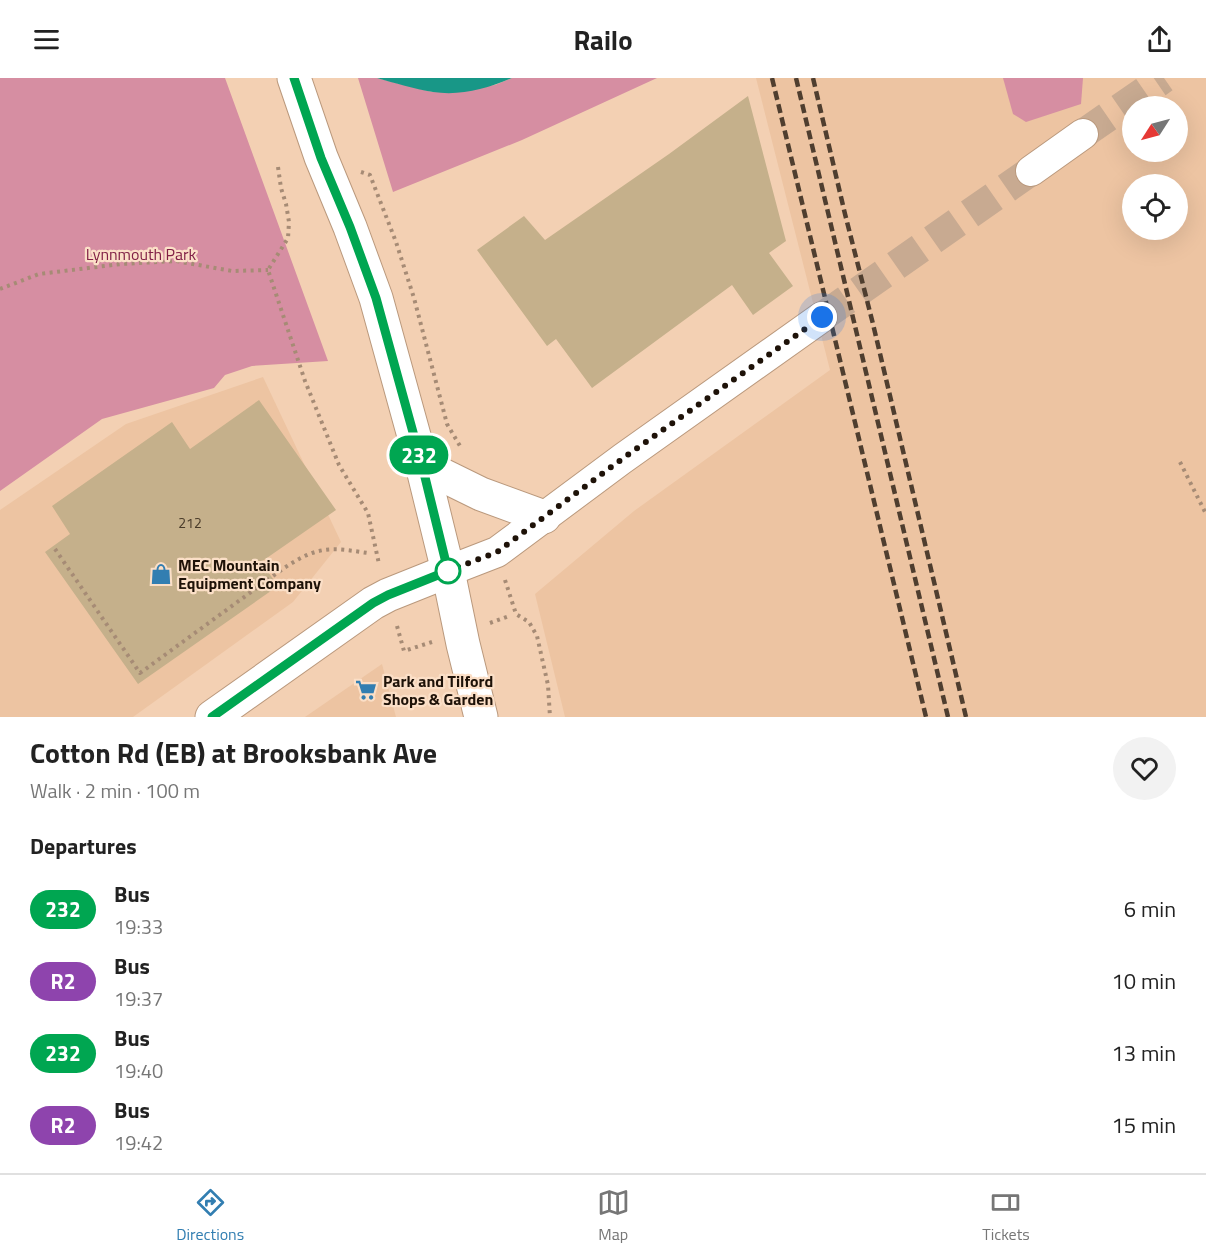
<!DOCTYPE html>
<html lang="en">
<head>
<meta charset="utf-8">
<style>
  body { margin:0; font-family:"Titillium Web",sans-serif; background:#f2f2f2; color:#222; height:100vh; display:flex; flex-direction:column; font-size:22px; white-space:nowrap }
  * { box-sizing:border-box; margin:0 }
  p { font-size:20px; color:#767676 }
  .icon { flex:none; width:33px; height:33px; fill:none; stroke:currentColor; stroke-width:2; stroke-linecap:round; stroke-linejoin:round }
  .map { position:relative; height:639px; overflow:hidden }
  .sheet { display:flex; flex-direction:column; background:#fff; flex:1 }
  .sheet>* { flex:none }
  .badge { padding:0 12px; border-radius:20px; font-size:21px; line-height:39px }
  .needle { width:39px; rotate:234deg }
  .buttons { position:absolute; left:1122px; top:18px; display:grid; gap:12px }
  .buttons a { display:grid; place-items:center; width:66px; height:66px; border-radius:50%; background:#fff; box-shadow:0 6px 24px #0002; font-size:30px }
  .you { position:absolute; width:30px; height:30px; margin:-15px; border:4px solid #fff; border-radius:50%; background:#1a73e8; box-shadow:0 0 0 9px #1a73e833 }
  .map>.badge { position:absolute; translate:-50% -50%; box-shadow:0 0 0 3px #fff }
  h2 { padding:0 30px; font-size:22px; line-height:54px }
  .round { display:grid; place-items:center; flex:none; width:63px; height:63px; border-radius:32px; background:#f2f2f2 }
  .summary { display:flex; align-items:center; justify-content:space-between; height:102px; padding:0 30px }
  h1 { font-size:28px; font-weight:700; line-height:45px }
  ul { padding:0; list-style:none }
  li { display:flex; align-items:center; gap:18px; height:72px; padding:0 30px }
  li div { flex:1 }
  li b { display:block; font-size:22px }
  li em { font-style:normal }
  li .badge { min-width:66px; font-weight:700; text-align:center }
  header { display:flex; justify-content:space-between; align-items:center; height:78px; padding:0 30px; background:#fff; font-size:27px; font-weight:700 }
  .tab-bar { display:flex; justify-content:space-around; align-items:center; height:84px; border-top:2px solid #e0e0e0; background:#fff; font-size:16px; color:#767676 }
  .tab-bar a { display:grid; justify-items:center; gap:3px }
  .tab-bar .selected { color:#327eb1 }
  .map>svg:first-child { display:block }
  .built { fill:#edc4a2; fill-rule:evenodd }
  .green { fill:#d68ea2 }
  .water { fill:#189787 }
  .building { fill:#c5b08b }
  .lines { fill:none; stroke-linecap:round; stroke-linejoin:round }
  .street-tunnel { stroke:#c8aa91; stroke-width:30; stroke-dasharray:30 15; stroke-linecap:butt }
  .street-casing { stroke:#ba997d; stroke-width:32 }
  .secondary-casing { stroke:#ba997d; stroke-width:35 }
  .path { stroke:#a68b75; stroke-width:4; stroke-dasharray:3 4.5; stroke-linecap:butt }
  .street { stroke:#fff; stroke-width:30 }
  .secondary { stroke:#fff; stroke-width:33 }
  .rail { stroke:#4f3e2f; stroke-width:4.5; stroke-dasharray:9 4.5; stroke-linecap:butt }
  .line-casing { stroke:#fff; stroke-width:14 }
  .line { stroke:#00a651; stroke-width:9 }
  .walk { stroke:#1e1208; stroke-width:6; stroke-dasharray:0 10.8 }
  .stop-dot { fill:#fff; stroke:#00a651; stroke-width:3 }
  .labels { text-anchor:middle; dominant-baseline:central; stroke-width:4.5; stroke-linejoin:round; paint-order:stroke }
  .number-label { font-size:14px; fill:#483a29 }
  .park-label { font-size:16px; fill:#812046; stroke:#fbdfc7 }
  .poi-label { font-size:16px; font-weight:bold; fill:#1e1208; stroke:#fbdfc7; text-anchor:start }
</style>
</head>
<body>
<header><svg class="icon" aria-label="menu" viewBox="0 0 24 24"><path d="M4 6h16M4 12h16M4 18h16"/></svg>Railo<svg class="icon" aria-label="share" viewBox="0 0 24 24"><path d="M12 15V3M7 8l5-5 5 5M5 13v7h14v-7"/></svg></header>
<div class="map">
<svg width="1206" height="639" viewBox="0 0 1206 639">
  <rect width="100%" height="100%" fill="#f3d0b3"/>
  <g class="built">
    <path d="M756 0H1206V639H565L535 516 634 433 830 292ZM1132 28H1178V74H1132ZM1132 106H1178V152H1132Z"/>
    <polygon points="263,299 341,464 293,524 133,639 0,639 0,432 126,346"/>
    <polygon points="382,586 396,639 305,639"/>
  </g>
  <g class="green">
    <polygon points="0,0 225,0 328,283 252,288 225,297 214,310 102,341 0,413"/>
    <polygon points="358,0 377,0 432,14 495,7 512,0 657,0 522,62 393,114"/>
    <polygon points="1003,0 1083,0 1081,26 1026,44 1013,36"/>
  </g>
  <path class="water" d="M377 0H512C487 11 460 18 433 14 414 11 395 5 377 0Z"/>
  <g class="building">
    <polygon points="748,18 786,163 769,175 793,208 753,237 732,207 592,310 556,261 547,268 477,172 524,138 545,162 669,76"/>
    <polygon points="259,322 336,432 261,484 278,508 138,606 45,474 70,456 52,428 172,344 190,371"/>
  </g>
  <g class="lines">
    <g class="street-tunnel">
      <polyline points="1083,56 1164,0"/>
      <polyline points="822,239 1031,93"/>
    </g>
    <defs>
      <g id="street">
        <polyline points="1031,93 1083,56"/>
        <polyline points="448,493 497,474 622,381 822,239"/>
      </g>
      <g id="secondary">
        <polyline points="294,0 321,79 350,149 376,220 422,387 448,493 463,566 481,639"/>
        <polyline points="422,387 481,416 544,439"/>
        <polyline points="212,639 373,525 388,517 448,493"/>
      </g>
    </defs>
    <use href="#street" class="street-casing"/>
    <use href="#secondary" class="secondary-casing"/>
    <g class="path">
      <polyline points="278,89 281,110 286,126 289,144 288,160 268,192 305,303 339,387 368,435 379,486"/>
      <polyline points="361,94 370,97 396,164 414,220 447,346 460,368"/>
      <polyline points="0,211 39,196 121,186 176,183 232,193 268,192"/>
      <polyline points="1180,384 1206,436"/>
      <path d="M55 471 140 595 284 490C295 483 306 476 319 473 334 469 353 473 368 475"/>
      <polyline points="505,502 516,536 529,544 537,558 548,607 550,639"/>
      <polyline points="490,545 509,538"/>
      <polyline points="397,548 404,573 432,564"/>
    </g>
    <use href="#street" class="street"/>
    <use href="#secondary" class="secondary"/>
    <g class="rail">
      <polyline points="772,0 926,639"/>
      <polyline points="796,0 948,639"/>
      <polyline points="813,0 845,136 873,246 966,639"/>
    </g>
  </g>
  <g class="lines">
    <defs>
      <polyline id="line" points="212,639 373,525 388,517 448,493 422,387 376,220 350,149 321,80 294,0"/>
    </defs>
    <use href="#line" class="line-casing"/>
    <use href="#line" class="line"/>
    <polyline class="walk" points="448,493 497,474 622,381 822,239"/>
  </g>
  <defs>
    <symbol id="shop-bare" viewBox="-9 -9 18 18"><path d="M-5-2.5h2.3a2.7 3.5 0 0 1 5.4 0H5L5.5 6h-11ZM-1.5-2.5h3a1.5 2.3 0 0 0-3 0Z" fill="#327eb1" stroke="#fbdfc7" stroke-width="2.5" paint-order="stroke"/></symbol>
    <symbol id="supermarket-bare" viewBox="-9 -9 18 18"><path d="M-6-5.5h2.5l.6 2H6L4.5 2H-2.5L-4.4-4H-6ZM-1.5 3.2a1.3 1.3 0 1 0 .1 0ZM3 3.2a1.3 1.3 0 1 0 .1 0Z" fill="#327eb1" stroke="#fbdfc7" stroke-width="2.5" paint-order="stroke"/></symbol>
  </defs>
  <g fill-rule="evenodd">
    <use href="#shop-bare" x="146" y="481" width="30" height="30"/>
    <use href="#supermarket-bare" x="351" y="597" width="30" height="30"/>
  </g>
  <circle class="stop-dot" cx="448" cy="493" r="12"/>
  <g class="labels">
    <g class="number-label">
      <text x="190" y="444">212</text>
    </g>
    <g class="park-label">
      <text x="141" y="176">Lynnmouth Park</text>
    </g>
    <g class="poi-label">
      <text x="178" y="487">MEC Mountain<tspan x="178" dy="18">Equipment Company</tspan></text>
      <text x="383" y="603">Park and Tilford<tspan x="383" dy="18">Shops &amp; Garden</tspan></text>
    </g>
  </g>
</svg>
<div class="buttons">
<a><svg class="needle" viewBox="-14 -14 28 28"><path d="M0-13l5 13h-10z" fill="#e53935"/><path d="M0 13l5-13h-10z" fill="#767676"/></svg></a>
<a><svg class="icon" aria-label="locate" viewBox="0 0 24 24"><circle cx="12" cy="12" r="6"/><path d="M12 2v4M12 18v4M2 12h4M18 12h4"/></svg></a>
</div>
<div class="you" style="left:822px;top:239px"></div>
<b class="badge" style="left:419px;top:377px;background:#00a651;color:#fff">232</b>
</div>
<section class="sheet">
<div class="summary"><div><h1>Cotton Rd (EB) at Brooksbank Ave</h1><p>Walk · 2 min · 100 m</p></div><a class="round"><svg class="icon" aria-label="heart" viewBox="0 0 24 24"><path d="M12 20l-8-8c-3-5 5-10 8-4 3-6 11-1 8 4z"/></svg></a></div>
<h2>Departures</h2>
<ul>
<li><span class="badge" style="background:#00a651;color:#fff">232</span><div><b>Bus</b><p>19:33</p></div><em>6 min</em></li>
<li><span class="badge" style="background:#8e44ad;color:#fff">R2</span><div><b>Bus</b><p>19:37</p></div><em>10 min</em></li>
<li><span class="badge" style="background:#00a651;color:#fff">232</span><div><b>Bus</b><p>19:40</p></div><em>13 min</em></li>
<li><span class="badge" style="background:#8e44ad;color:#fff">R2</span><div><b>Bus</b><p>19:42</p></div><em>15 min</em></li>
</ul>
</section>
<nav class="tab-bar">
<a class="selected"><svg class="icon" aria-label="directions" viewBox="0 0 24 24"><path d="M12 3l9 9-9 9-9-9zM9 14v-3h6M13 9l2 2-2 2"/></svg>Directions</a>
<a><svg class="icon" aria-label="map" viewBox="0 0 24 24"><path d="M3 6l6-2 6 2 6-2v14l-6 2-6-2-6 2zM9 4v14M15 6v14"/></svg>Map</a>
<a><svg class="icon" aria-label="tickets" viewBox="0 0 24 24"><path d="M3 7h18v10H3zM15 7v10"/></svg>Tickets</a>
</nav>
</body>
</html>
